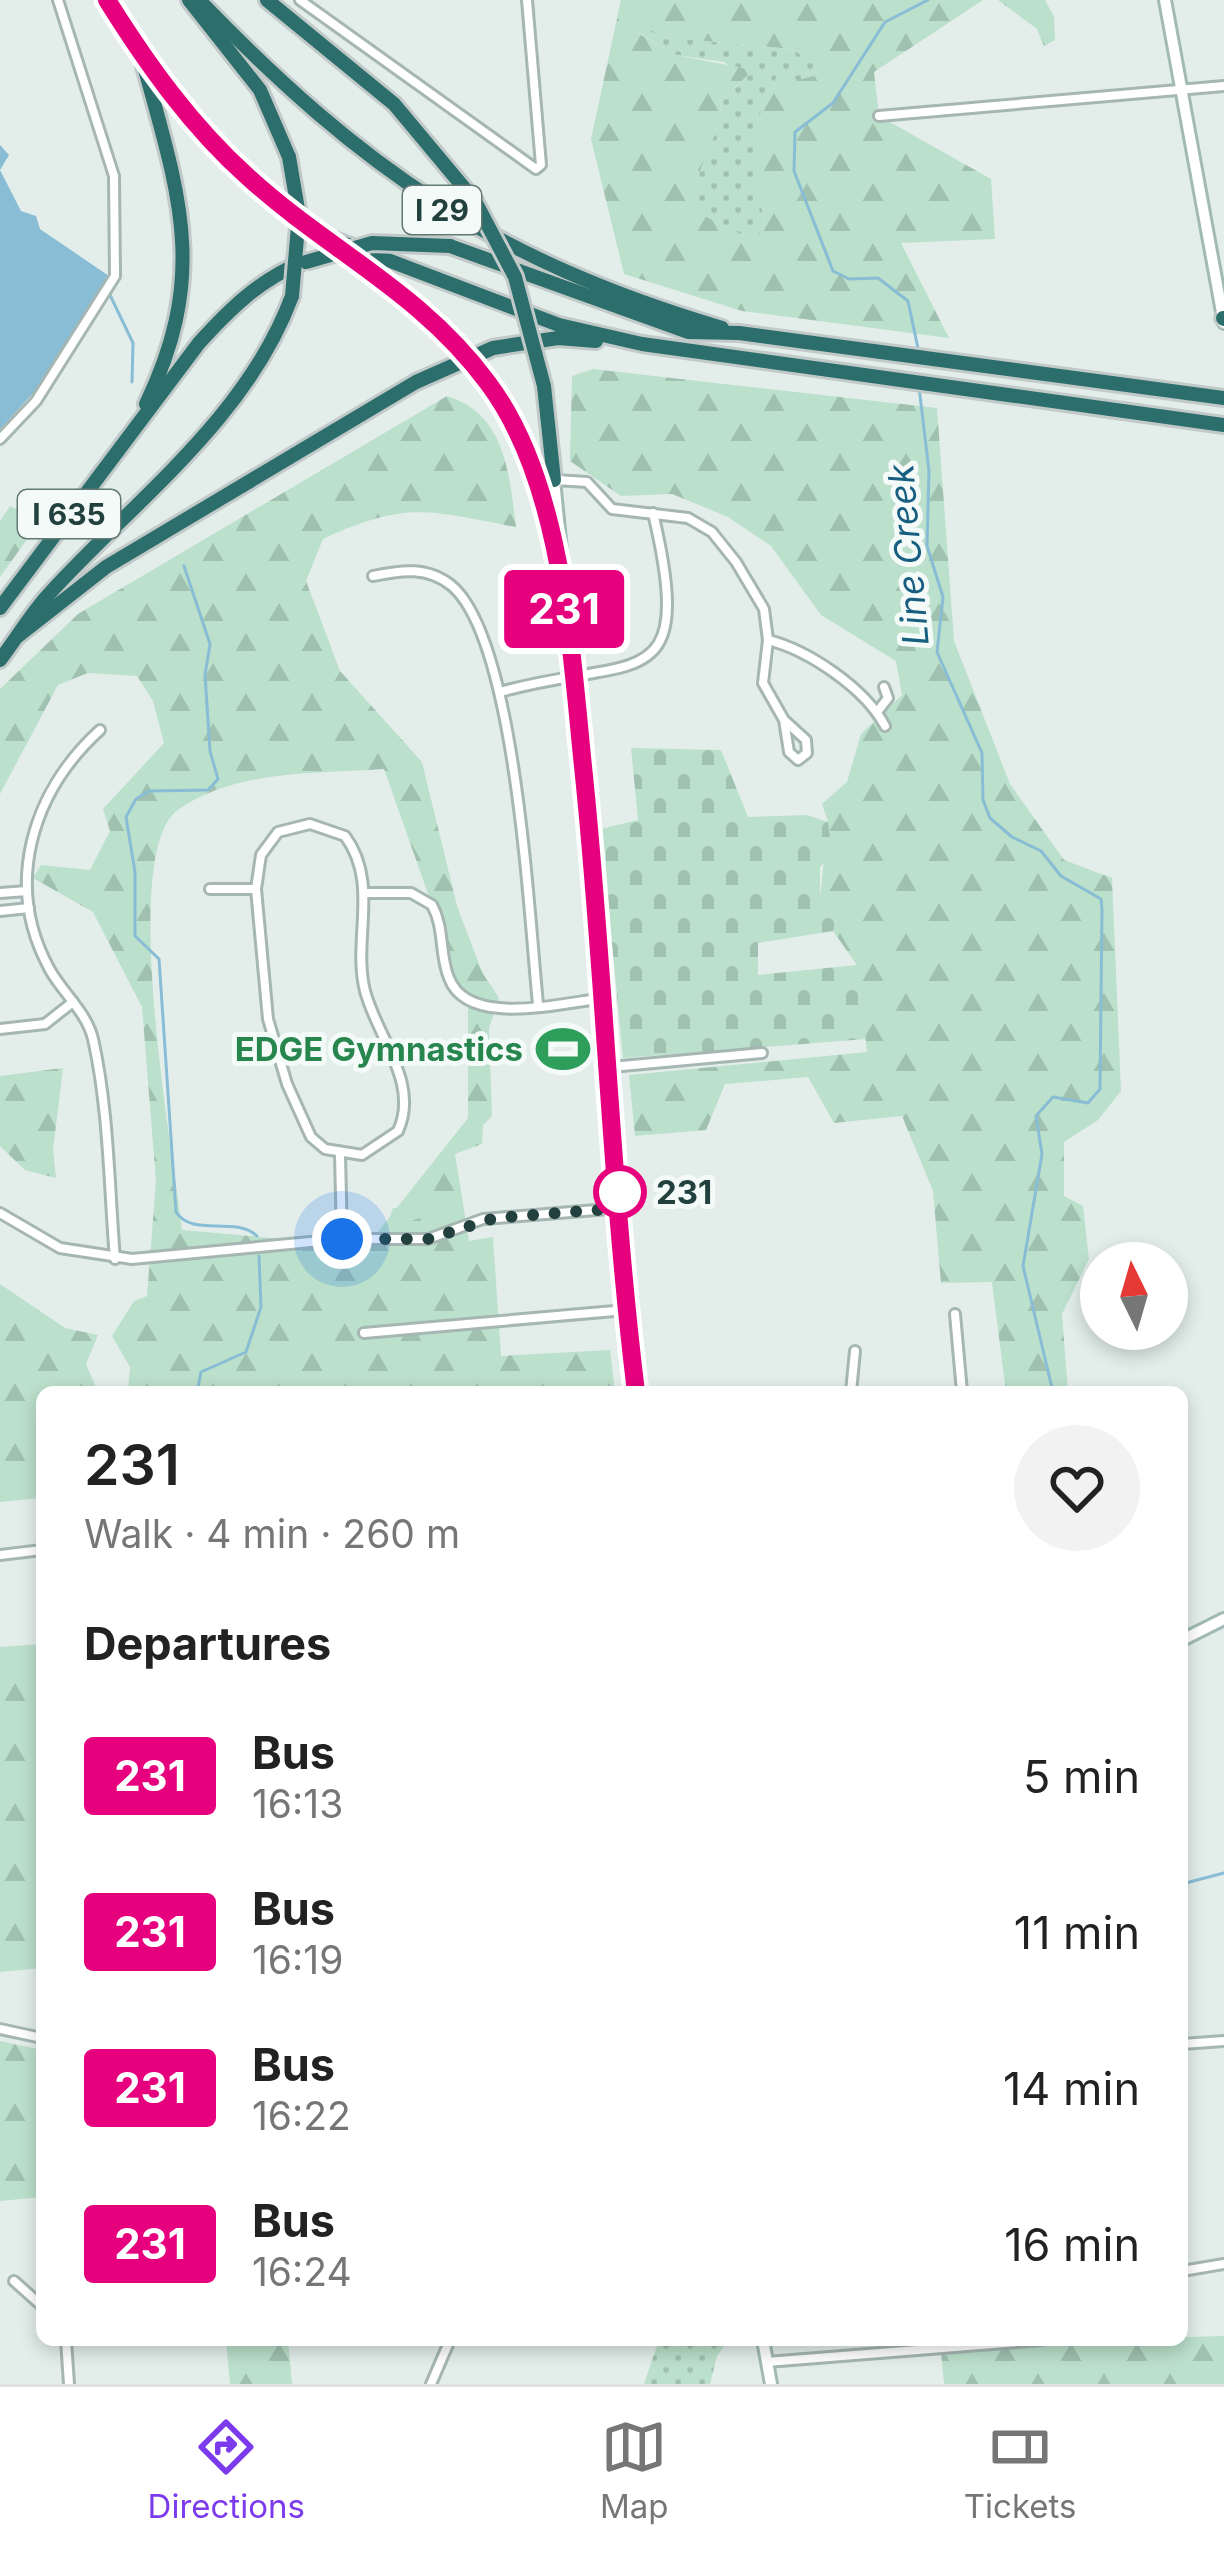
<!DOCTYPE html>
<html lang="en">
<head>
<meta charset="utf-8">
<style>
  body { margin:0; font-family:Inter,sans-serif; background:#f2f2f2; color:#222; height:100vh; display:flex; flex-direction:column; font-size:45px; white-space:nowrap }
  * { box-sizing:border-box; margin:0 }
  p { font-size:39px; color:#767676 }
  .icon { flex:none; width:66px; height:66px; fill:none; stroke:currentColor; stroke-width:2; stroke-linecap:round; stroke-linejoin:round }
  .map { position:relative; flex:1; overflow:hidden }
  .details { position:absolute; left:36px; top:1386px; width:1152px; height:960px; display:flex; flex-direction:column; background:#fff; border-radius:18px; box-shadow:0 6px 18px #0003 }
  .details>* { flex:none }
  .badge { padding:0 24px; border-radius:9px; font-size:42px; line-height:78px }
  .needle { width:78px; rotate:355deg }
  .buttons { position:absolute; left:1080px; top:1242px; display:grid; gap:24px }
  .buttons a { display:grid; place-items:center; width:108px; height:108px; border-radius:50%; background:#fff; box-shadow:0 6px 18px #0003; font-size:60px }
  .you { position:absolute; width:60px; height:60px; margin:-30px; border:9px solid #fff; border-radius:50%; background:#1a73e8; box-shadow:0 0 0 18px #1a73e833 }
  .map>.badge { position:absolute; translate:-50% -50%; box-shadow:0 0 0 6px #fff }
  h2 { padding:0 48px; font-size:45px; line-height:108px }
  .round { display:grid; place-items:center; flex:none; width:126px; height:126px; border-radius:63px; background:#f2f2f2 }
  .summary { display:flex; align-items:center; justify-content:space-between; height:204px; padding:0 48px }
  h1 { font-size:57px; font-weight:600; line-height:90px }
  ul { padding:0; list-style:none }
  li { display:flex; align-items:center; gap:36px; height:156px; padding:0 48px }
  li div { flex:1 }
  li b { display:block; font-size:45px }
  li em { font-style:normal }
  li .badge { min-width:132px; font-weight:700; text-align:center }
  .dock { display:flex; justify-content:space-around; align-items:center; height:168px; border-top:3px solid #e0e0e0; background:#fff; font-size:33px; color:#767676 }
  .dock a { display:grid; justify-items:center; gap:6px }
  .dock .active { color:#7c3aed }
  .map>svg:first-child { display:block }
  .grass { fill:url(#grass-dots) }
  .forest { fill:url(#forest-firs); fill-rule:evenodd }
  .cemetery { fill:url(#cemetery-stones) }
  .green { fill:#bbe0cb }
  .water { fill:#88bdd5 }
  .lines { fill:none; stroke-linecap:round; stroke-linejoin:round }
  .stream { stroke:#88bdd5; stroke-width:3 }
  .minor-casing { stroke:#a5b6b3; stroke-width:14 }
  .secondary-casing { stroke:#a1bab5; stroke-width:16 }
  .motorway-casing { stroke:#c1cac9; stroke-width:20 }
  .minor { stroke:#fff; stroke-width:8 }
  .secondary { stroke:#fff; stroke-width:10 }
  .motorway { stroke:#2c6e6b; stroke-width:14 }
  .motorway-bridge-casing { stroke:#c1cac9; stroke-width:20; stroke-linecap:butt }
  .motorway-bridge { stroke:#2c6e6b; stroke-width:14 }
  .line-casing { stroke:#fff; stroke-width:27 }
  .line { stroke:#e6007e; stroke-width:18 }
  .walk { stroke:#22403d; stroke-width:12; stroke-dasharray:0 21.6 }
  .stop-dot { fill:#fff; stroke:#e6007e; stroke-width:6 }
  .labels { text-anchor:middle; dominant-baseline:central; stroke-width:10; stroke-linejoin:round; paint-order:stroke }
  .shield { fill:#f4faf8; stroke:#617875; stroke-width:3 }
  .shield-label { font-size:30px; font-weight:bold; fill:#22403d }
  .leisure-label { font-size:33px; font-weight:bold; fill:#27864d; stroke:#f4faf8; text-anchor:end }
  .stop-label { font-size:33px; font-weight:bold; fill:#22403d; stroke:#f4faf8; text-anchor:start }
  .water-label { font-size:36px; font-style:italic; fill:#185e80; stroke:#f4faf8 }
</style>
</head>
<body>
<div class="map">
<svg width="1224" height="2384" viewBox="0 0 1224 2384">
  <defs>
    <pattern id="grass-dots" width="8" height="8" patternUnits="userSpaceOnUse" patternTransform="scale(3)"><rect width="8" height="8" fill="#bbe0cb"/><path d="M2 2h.1M6 6h.1" fill="none" stroke="#a0c1af" stroke-width="1.8" stroke-linecap="round"/></pattern>
    <pattern id="forest-firs" width="22" height="20" patternUnits="userSpaceOnUse" patternTransform="scale(3)"><rect width="22" height="20" fill="#bbe0cb"/><path d="M5 1l3.5 6h-7zM16 11l3.5 6h-7z" fill="#a0c1af"/></pattern>
    <pattern id="cemetery-stones" width="16" height="16" patternUnits="userSpaceOnUse" patternTransform="scale(3)"><rect width="16" height="16" fill="#bbe0cb"/><path d="M2 7V4a2 2 0 0 1 4 0v3zM10 15v-3a2 2 0 0 1 4 0v3z" fill="#a0c1af"/></pattern>
  </defs>
  <rect width="100%" height="100%" fill="#e3eeeb"/>
  <g class="grass">
    <path d="M639 22 663 37 792 49 815 64 814 76 798 81 778 74 752 134 764 226 756 242 696 212C688 169 721 143 721 101L745 78 724 62 676 55 635 31Z"/>
    <polygon points="659,2340 729,2340 717,2356 710,2384 644,2384"/>
  </g>
  <g class="forest">
    <path d="M621 0H983L874 72 879 116 991 179 995 239 901 243 949 338 742 311 624 274 591 139ZM639 22 663 37 792 49 814 64V76L798 80 778 74 751 134 764 226 756 242 697 212C688 169 721 143 721 101L753 70 676 55 636 32Z"/>
    <polygon points="998,0 1045,0 1054,17 1055,40 1044,46 1037,29"/>
    <polygon points="593,369 937,408 954,641 1010,784 1064,860 1112,878 1121,1091 1098,1120 1064,1142 1064,1196 1083,1206 1089,1259 1062,1314 1068,1392 1006,1392 992,1282 941,1283 933,1191 902,1116 834,1123 808,1077 725,1084 706,1130 635,1136 629,1075 867,1052 857,965 833,931 840,911 820,898 828,822 822,804 847,782 861,734 902,695 896,661 821,615 771,546 728,517 672,494 621,496 570,461 572,376"/>
    <path d="M447 396C506 414 509 474 516 527 428 511 408 500 323 539L306 581 340 671 422 762 457 906 482 972 499 998 489 1028 492 1116 483 1125 482 1144 455 1154 469 1241 493 1237 501 1356 610 1350 615 1392H128L130 1367 112 1336 134 1301 147 1296 156 1181 142 1007 93 912 33 878 41 865 90 870 110 831 103 809 164 743 153 701 137 676 88 673 58 685 0 794V689L78 614ZM384 769 432 905 450 981 468 1002V1118L373 1238 306 1241 182 1230C174 1155 117 851 179 809 239 769 316 774 384 769Z"/>
    <polygon points="10,506 41,520 0,577 0,521"/>
    <polygon points="63,1068 53,1150 56,1178 25,1170 0,1146 0,1076"/>
    <polygon points="0,1284 65,1328 98,1335 86,1364 98,1392 42,1392 42,1498 0,1502"/>
    <polygon points="42,1644 42,1968 0,1972 0,1647"/>
    <polygon points="0,2041 42,2050 42,2197 0,2201"/>
    <polygon points="1224,2336 1224,2384 944,2384 941,2352 1066,2340"/>
    <polygon points="226,2340 288,2340 292,2384 230,2384"/>
  </g>
  <polygon class="cemetery" points="631,748 721,750 748,817 807,815 828,822 832,856 820,867 820,898 840,911 833,931 758,943 758,975 857,965 866,1039 623,1058 601,829 638,820"/>
  <polygon class="green" points="426,1193 437,1197 429,1214 402,1225 388,1222 393,1208 407,1207"/>
  <polygon class="water" points="0,145 9,155 0,170 21,211 36,216 40,229 109,276 36,390 0,429"/>
  <g class="lines">
    <g class="stream">
      <polyline points="109,293 133,343 132,382"/>
      <polyline points="919,353 908,301 878,278 849,279 833,271 794,171 795,132 833,103 885,22 928,0"/>
      <polyline points="919,387 929,471 927,546 943,597 937,652 982,753 983,800 990,818 1012,837 1041,851 1061,876 1101,899 1102,910 1100,1089 1088,1103 1053,1097 1036,1116 1042,1154 1023,1266 1053,1392"/>
      <path d="M184 566 210 644 205 675 210 751 218 779 208 790 149 791 136 799 126 817 135 872V936L159 959 176 1212C193 1238 234 1215 257 1236"/>
      <polyline points="197,1392 201,1372 246,1352 261,1307 259,1256"/>
      <polyline points="1182,1884 1224,1873"/>
    </g>
    <defs>
      <g id="minor">
        <polyline points="300,0 536,169 541,165 527,0"/>
        <polyline points="879,116 1224,86"/>
        <polyline points="0,439 36,401 115,276 114,176 58,0"/>
        <polyline points="556,480 587,482 612,509 688,518 712,532 736,562 764,609 768,640 763,683 784,720 789,752 798,760 807,753 806,740 784,720"/>
        <path d="M373 576C401 570 428 566 452 586 516 641 529 917 538 1004"/>
        <path d="M768 640C808 650 865 688 885 726"/>
        <path d="M500 692C635 654 697 700 653 513"/>
        <polyline points="877,712 888,698 884,687"/>
        <path d="M100 730C32 792 3 885 50 970 63 993 87 1013 93 1039 109 1110 109 1187 115 1259"/>
        <path d="M310 824 345 836C380 883 352 940 365 991 377 1037 420 1083 398 1131L362 1155 325 1149 311 1137 287 1084 268 1019 256 889 261 855 278 832Z"/>
        <polyline points="210,889 256,889"/>
        <polyline points="0,893 27,891"/>
        <path d="M364 893H411L432 905C445 929 439 954 449 978 468 1029 564 1002 606 998"/>
        <polyline points="0,911 29,908"/>
        <polyline points="0,1029 45,1024 73,1002"/>
        <polyline points="611,1067 762,1053"/>
        <polyline points="340,1155 342,1239"/>
        <polyline points="0,1213 60,1248 132,1259 342,1239 428,1239 483,1219 622,1208"/>
        <polyline points="955,1314 962,1392"/>
        <polyline points="364,1333 626,1310"/>
        <polyline points="851,1392 855,1351"/>
        <polyline points="0,1555 42,1550"/>
        <polyline points="0,2029 42,2038"/>
        <polyline points="1182,2044 1224,2041"/>
        <polyline points="1182,2271 1224,2264"/>
        <polyline points="14,2281 42,2306"/>
        <polyline points="66,2340 69,2384"/>
        <polyline points="767,2362 1042,2340"/>
        <polyline points="431,2384 450,2340"/>
      </g>
      <g id="secondary">
        <polyline points="1165,0 1224,323"/>
        <polyline points="554,480 605,989 636,1392"/>
        <polyline points="554,550 565,611"/>
        <polyline points="1182,1640 1224,1619"/>
        <polyline points="763,2340 771,2384"/>
      </g>
      <g id="motorway">
        <path d="M106 0C147 64 191 128 249 178 314 235 390 275 451 336"/>
        <polyline points="189,0 260,90 289,157"/>
        <path d="M199 0C363 170 494 260 722 328"/>
        <polyline points="267,0 394,104 475,201"/>
        <path d="M144 66C180 197 208 275 146 404"/>
        <polyline points="335,240 559,325 642,344 1224,425"/>
        <polyline points="450,246 688,332 739,333 1224,398"/>
        <polyline points="1223,318 1224,319"/>
        <polyline points="491,386 528,455 554,550"/>
        <polyline points="544,386 554,480"/>
        <path d="M0 608 199 343C229 310 259 280 301 263"/>
        <polyline points="18,636 106,567 416,382 493,348 558,338 596,341"/>
        <path d="M0 660C17 638 31 613 50 593 136 499 247 418 292 296"/>
      </g>
    </defs>
    <use href="#minor" class="minor-casing"/>
    <use href="#secondary" class="secondary-casing"/>
    <use href="#motorway" class="motorway-casing"/>
    <use href="#minor" class="minor"/>
    <use href="#secondary" class="secondary"/>
    <use href="#motorway" class="motorway"/>
    <defs>
      <g id="motorway-bridge">
        <polyline points="289,157 299,215 292,296"/>
        <polyline points="475,201 515,277 544,386"/>
        <polyline points="306,262 372,243 450,246"/>
        <polyline points="451,336 491,386"/>
      </g>
    </defs>
    <use href="#motorway-bridge" class="motorway-bridge-casing"/>
    <use href="#motorway-bridge" class="motorway-bridge"/>
  </g>
  <g class="lines">
    <defs>
      <path id="line" d="M107 0C147 64 191 126 248 177 329 251 420 291 488 383 564 484 571 654 584 776 605 981 611 1188 636 1392"/>
    </defs>
    <use href="#line" class="line-casing"/>
    <use href="#line" class="line"/>
    <polyline class="walk" points="342,1239 428,1239 495,1218 622,1208 620,1192"/>
  </g>
  <defs>
    <symbol id="stadium-bare" viewBox="-9 -9 18 18"><path d="M0-5a6.5 5 0 1 0 0 10a6.5 5 0 1 0 0-10ZM-3.5-1.8h7v3.6h-7Z" fill="#2e9e5b" stroke="#f4faf8" stroke-width="2.5" paint-order="stroke"/></symbol>
  </defs>
  <g fill-rule="evenodd">
    <use href="#stadium-bare" x="525" y="1011" width="76" height="76"/>
  </g>
  <circle class="stop-dot" cx="620" cy="1192" r="24"/>
  <g class="labels">
    <g class="shield">
      <rect x="403" y="186" width="78" height="48" rx="9"/>
      <rect x="18" y="490" width="102" height="48" rx="9"/>
    </g>
    <g class="shield-label">
      <text x="442" y="210">I 29</text>
      <text x="69" y="514">I 635</text>
    </g>
    <g class="leisure-label">
      <text x="523" y="1049">EDGE Gymnastics</text>
    </g>
    <g class="stop-label">
      <text x="656" y="1192">231</text>
    </g>
    <g class="water-label">
      <text transform="translate(908 555) rotate(-95)">Line Creek</text>
    </g>
  </g>
</svg>
<div class="buttons">
<a><svg class="needle" viewBox="-14 -14 28 28"><path d="M0-13l5 13h-10z" fill="#e53935"/><path d="M0 13l5-13h-10z" fill="#767676"/></svg></a>
</div>
<div class="you" style="left:342px;top:1239px"></div>
<b class="badge" style="left:564px;top:609px;background:#e6007e;color:#fff">231</b>
<section class="details">
<div class="summary"><div><h1>231</h1><p>Walk · 4 min · 260 m</p></div><a class="round"><svg class="icon" aria-label="heart" viewBox="0 0 24 24"><path d="M12 20l-8-8c-3-5 5-10 8-4 3-6 11-1 8 4z"/></svg></a></div>
<h2>Departures</h2>
<ul>
<li><span class="badge" style="background:#e6007e;color:#fff">231</span><div><b>Bus</b><p>16:13</p></div><em>5 min</em></li>
<li><span class="badge" style="background:#e6007e;color:#fff">231</span><div><b>Bus</b><p>16:19</p></div><em>11 min</em></li>
<li><span class="badge" style="background:#e6007e;color:#fff">231</span><div><b>Bus</b><p>16:22</p></div><em>14 min</em></li>
<li><span class="badge" style="background:#e6007e;color:#fff">231</span><div><b>Bus</b><p>16:24</p></div><em>16 min</em></li>
</ul>
</section>
</div>
<nav class="dock">
<a class="active"><svg class="icon" aria-label="directions" viewBox="0 0 24 24"><path d="M12 3l9 9-9 9-9-9zM9 14v-3h6M13 9l2 2-2 2"/></svg>Directions</a>
<a><svg class="icon" aria-label="map" viewBox="0 0 24 24"><path d="M3 6l6-2 6 2 6-2v14l-6 2-6-2-6 2zM9 4v14M15 6v14"/></svg>Map</a>
<a><svg class="icon" aria-label="tickets" viewBox="0 0 24 24"><path d="M3 7h18v10H3zM15 7v10"/></svg>Tickets</a>
</nav>
</body>
</html>
